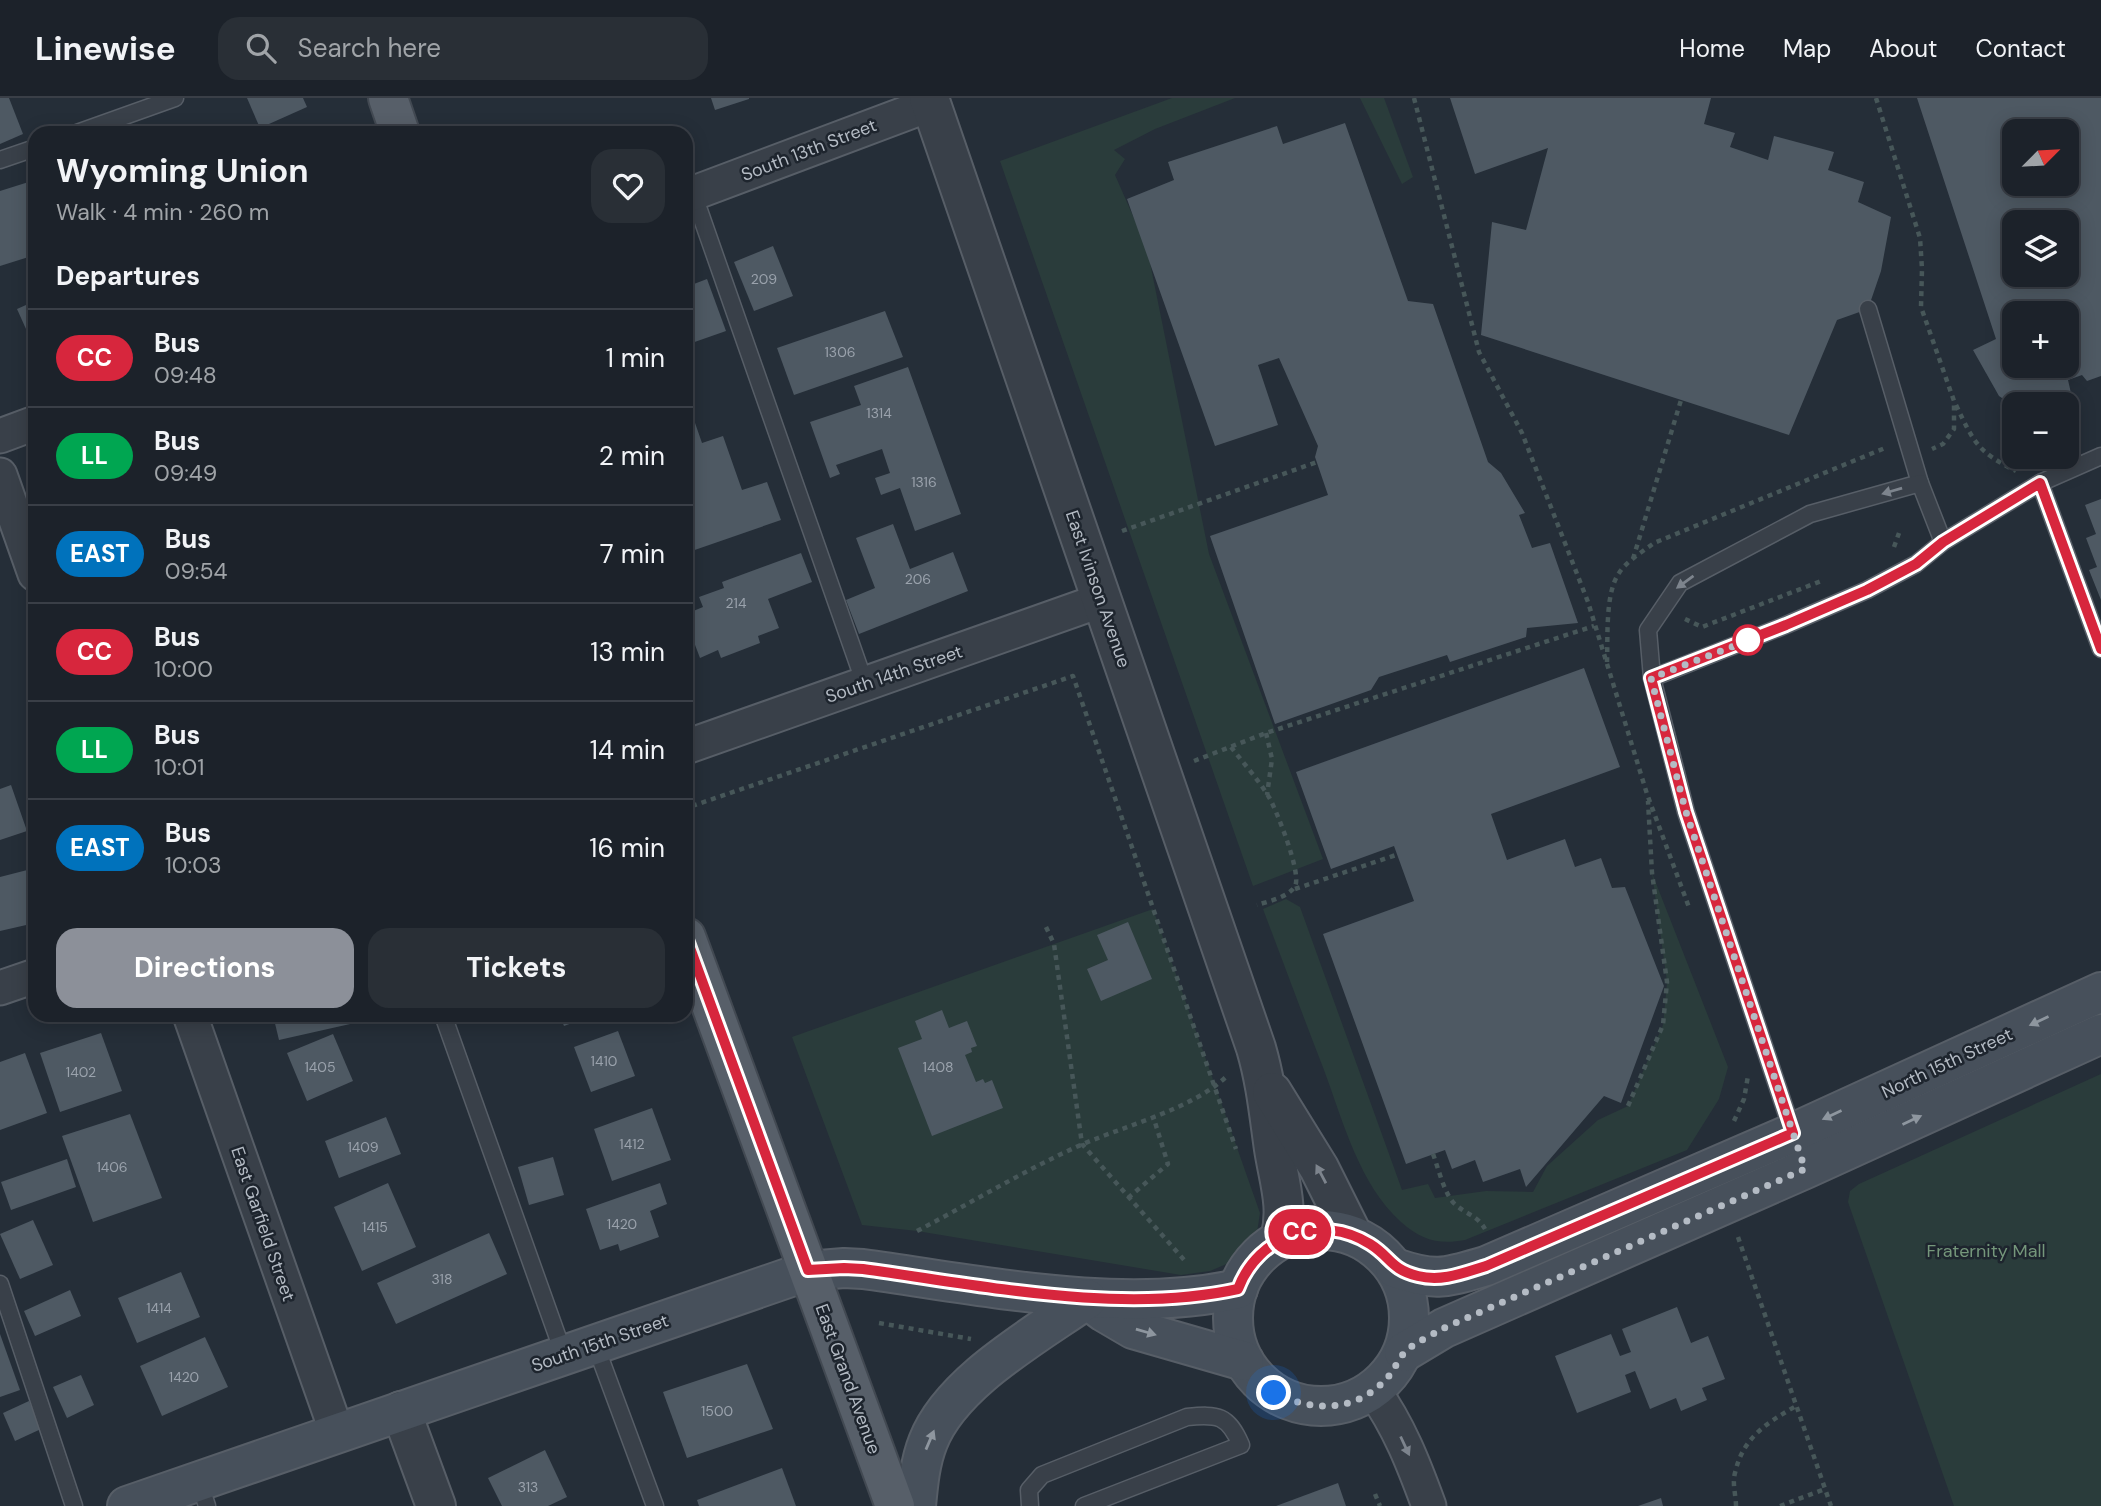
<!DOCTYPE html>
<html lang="en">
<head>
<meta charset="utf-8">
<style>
  body { margin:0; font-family:"DM Sans",sans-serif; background:#292f36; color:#f1f3f6; height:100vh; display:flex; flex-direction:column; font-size:26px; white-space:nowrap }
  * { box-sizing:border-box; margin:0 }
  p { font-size:23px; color:#a0a4a8 }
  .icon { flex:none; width:38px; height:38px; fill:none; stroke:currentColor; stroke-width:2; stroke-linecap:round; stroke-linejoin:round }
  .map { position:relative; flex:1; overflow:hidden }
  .side { position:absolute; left:28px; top:28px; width:665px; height:896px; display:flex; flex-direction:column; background:#1c222a; border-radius:21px; box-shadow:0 4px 18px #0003,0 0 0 2px #3a3f47 }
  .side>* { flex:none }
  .badge { padding:0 14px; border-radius:23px; font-size:24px; line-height:46px }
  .needle { width:46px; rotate:66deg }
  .controls { position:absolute; left:2002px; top:21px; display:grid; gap:14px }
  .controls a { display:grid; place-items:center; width:77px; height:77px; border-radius:14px; background:#1c222a; box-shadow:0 4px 18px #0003,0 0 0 2px #3a3f47; font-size:35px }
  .you { position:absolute; width:35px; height:35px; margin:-18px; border:5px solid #fff; border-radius:50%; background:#1a73e8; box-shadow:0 0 0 10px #1a73e833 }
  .map>.badge { position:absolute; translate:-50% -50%; box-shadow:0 0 0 4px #fff }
  h2 { padding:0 28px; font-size:26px; line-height:63px }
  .round { display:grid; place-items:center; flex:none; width:74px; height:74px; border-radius:21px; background:#292f36 }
  .headline { display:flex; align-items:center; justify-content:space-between; height:119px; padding:0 28px }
  h1 { font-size:33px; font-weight:700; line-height:52px }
  .primary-button { display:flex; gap:14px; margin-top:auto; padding:14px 28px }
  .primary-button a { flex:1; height:80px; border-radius:21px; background:#8c9099; color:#fff; font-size:28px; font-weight:700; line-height:80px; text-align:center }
  .primary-button a+a { background:#292f36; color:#f1f3f6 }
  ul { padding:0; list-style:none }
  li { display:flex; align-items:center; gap:21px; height:98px; padding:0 28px; border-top:2px solid #3a3f47 }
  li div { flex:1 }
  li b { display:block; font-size:26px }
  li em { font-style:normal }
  li .badge { min-width:77px; font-weight:700; text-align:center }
  header { display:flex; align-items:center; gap:42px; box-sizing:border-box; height:98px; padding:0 35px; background:#1c222a; border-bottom:2px solid #3a3f47 }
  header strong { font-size:33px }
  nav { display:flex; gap:38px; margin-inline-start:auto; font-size:24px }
  .search { width:490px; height:63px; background:#292f36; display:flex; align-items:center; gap:18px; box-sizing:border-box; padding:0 24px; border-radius:21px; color:#a0a4a8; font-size:26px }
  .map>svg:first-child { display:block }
  .green { fill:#2a3c3b }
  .building { fill:#4e5963; fill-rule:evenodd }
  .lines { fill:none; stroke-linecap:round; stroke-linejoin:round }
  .service-casing { stroke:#575e67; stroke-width:19 }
  .minor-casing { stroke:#575e67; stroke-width:37 }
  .tertiary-casing { stroke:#575e67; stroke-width:42 }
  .secondary-casing { stroke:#575e67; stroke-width:42 }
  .primary-casing { stroke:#424952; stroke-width:42 }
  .path { stroke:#475759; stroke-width:4.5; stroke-dasharray:5 5; stroke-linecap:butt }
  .service { stroke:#394049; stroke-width:16 }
  .minor { stroke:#394049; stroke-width:33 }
  .tertiary { stroke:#394049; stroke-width:38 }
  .secondary { stroke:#47505b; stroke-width:38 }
  .primary { stroke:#575f69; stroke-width:38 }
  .oneway { fill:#7d848d }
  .oneway2 { fill:#8e969f }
  .line-casing { stroke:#fff; stroke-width:16 }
  .line { stroke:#d7263d; stroke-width:10 }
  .walk { stroke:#b4bbc4; stroke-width:7; stroke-dasharray:0 12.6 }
  .stop-dot { fill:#fff; stroke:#d7263d; stroke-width:3.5 }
  .labels { text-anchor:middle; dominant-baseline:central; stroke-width:5; stroke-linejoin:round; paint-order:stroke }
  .number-label { font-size:14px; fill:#9aa2ac }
  .street-label { font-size:18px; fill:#b4bbc4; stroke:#1e252e }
  .park-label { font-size:18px; fill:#75977b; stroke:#1e252e }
</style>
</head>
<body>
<header>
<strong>Linewise</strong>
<div class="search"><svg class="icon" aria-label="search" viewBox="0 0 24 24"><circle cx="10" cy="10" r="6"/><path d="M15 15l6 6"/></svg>Search here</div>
<nav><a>Home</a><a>Map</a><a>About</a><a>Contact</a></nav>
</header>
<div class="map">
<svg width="2101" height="1408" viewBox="0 0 2101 1408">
  <rect width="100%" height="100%" fill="#252e38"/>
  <g class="green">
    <polygon points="1172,0 1235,0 1155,31 1114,52 1125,61 1115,77 1147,150 1209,456 1323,761 1253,788 1000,63"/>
    <polygon points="1360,0 1384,0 1413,79 1402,86"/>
    <path d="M1652 775 1728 969 1719 1001 1687 1052 1465 1142C1439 1147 1421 1142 1401 1124 1359 1086 1343 1023 1324 972 1303 918 1283 864 1263 811L1286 801 1300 809 1402 1092 1428 1086 1435 1100 1486 1093 1533 1094 1547 1068 1598 1022 1628 1008 1663 927 1667 884Z"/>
    <polygon points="1153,811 1260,1115 1256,1141 1236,1162 1210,1173 1181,1177 917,1133 862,1127 792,939"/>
    <polygon points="2101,976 2101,1408 1954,1408 1848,1104 1850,1093 1859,1086"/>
  </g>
  <g class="building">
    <polygon points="0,0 9,0 23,36 0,46"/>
    <polygon points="247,0 303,0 307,9 260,30"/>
    <polygon points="711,0 749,0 749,1 715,12"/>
    <polygon points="1450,0 1711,0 1704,26 1735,35 1730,49 1768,62 1774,38 1834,54 1828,72 1864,84 1858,104 1891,119 1881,173 1868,211 1837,222 1789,337 1481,237 1492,124 1526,132 1548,50 1475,76"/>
    <path d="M1917 0H2101V278L2087 283 2082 277 2068 282 2073 304 2066 306 2014 308 1999 298 1973 252 1996 241ZM2014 33H2067V86H2014ZM2014 124H2067V177H2014ZM2014 215H2067V268H2014Z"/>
    <polygon points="1345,25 1408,203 1433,206 1488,364 1501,375 1525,415 1519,417 1532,450 1550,445 1578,525 1527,530 1526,539 1450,564 1447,557 1379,579 1371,592 1275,626 1210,438 1328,397 1315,359 1318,348 1279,260 1258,267 1278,327 1215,348 1127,101 1174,82 1168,64 1277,28 1283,46"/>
    <polygon points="35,82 35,157 0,168 0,93"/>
    <polygon points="773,148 793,198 754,213 734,164"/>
    <polygon points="707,181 726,233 686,247 686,189"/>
    <polygon points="35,203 35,251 17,211"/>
    <polygon points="885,213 903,259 794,297 777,250"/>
    <polygon points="908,269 961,416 915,433 900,390 881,397 875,380 890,375 882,351 836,367 840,376 830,380 810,324 861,307 854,288"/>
    <polygon points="686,299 702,345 723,338 742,392 767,384 781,422 686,455"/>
    <polygon points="2101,401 2101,502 2089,472 2097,469 2086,440 2096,436 2085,407"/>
    <polygon points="893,426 910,471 953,454 968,493 859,536 846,502 875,490 856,440"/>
    <polygon points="801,455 812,484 768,501 779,530 758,538 760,545 721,560 718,552 700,560 686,523 686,516 703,509 699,499 724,490 722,484"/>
    <polygon points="1584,570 1620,669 1491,716 1507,762 1565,741 1575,769 1601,760 1612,790 1625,789 1664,888 1621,1005 1604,998 1526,1089 1520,1071 1483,1084 1475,1062 1452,1071 1445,1052 1406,1066 1323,836 1414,803 1394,748 1331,771 1296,674"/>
    <polygon points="11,687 27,733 0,742 0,691"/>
    <polygon points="35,770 35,825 0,833 0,779"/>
    <polygon points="1128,824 1152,881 1101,903 1087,871 1108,862 1097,837"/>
    <polygon points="942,912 949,930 967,923 977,948 971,950 972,954 965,957 976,984 983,981 985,985 992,982 1003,1010 932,1038 898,950 922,941 915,923"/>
    <polygon points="273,917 357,917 359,924 279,942"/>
    <polygon points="560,917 594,917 564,928"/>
    <polygon points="618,933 635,978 591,994 574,949"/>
    <polygon points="101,935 122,993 60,1014 40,955"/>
    <polygon points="333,936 353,983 307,1003 287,955"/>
    <polygon points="25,955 47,1015 0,1032 0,964"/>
    <polygon points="652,1010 671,1062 612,1083 594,1031"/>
    <polygon points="130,1016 162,1100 93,1124 62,1038"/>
    <polygon points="386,1019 401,1056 339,1080 325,1043"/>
    <polygon points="553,1059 564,1097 529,1107 518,1069"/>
    <polygon points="67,1061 76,1089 11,1112 1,1084"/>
    <polygon points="388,1085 416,1149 362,1173 334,1109"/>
    <polygon points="660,1085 667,1106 650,1113 659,1139 620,1153 618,1146 600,1152 586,1111"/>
    <polygon points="33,1122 53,1167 20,1181 0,1136"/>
    <polygon points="489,1135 507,1176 396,1226 377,1185"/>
    <polygon points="181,1174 200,1219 137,1245 118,1200"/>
    <polygon points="70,1192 81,1218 35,1238 24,1213"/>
    <polygon points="1677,1209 1691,1245 1708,1238 1725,1281 1702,1290 1707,1302 1681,1313 1676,1300 1650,1311 1635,1273 1625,1277 1631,1294 1577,1315 1555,1258 1611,1236 1620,1258 1631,1254 1622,1231"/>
    <polygon points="0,1236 20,1292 0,1299"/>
    <polygon points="205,1239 228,1289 162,1318 140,1268"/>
    <polygon points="747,1266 773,1331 687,1360 663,1294"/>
    <polygon points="81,1277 94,1307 67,1320 53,1289"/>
    <polygon points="29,1303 41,1331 15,1343 3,1315"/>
    <polygon points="545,1352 567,1399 548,1408 502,1408 488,1380"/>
    <polygon points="782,1370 796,1408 699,1408 697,1402"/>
    <polygon points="1338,1385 1346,1408 1276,1408"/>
    <polygon points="1661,1400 1663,1408 1638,1408"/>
  </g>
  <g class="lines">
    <defs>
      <g id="service">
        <polyline points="77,35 175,0"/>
        <polyline points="0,62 35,50"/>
        <polyline points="693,95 865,586"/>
        <polyline points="1868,211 1920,385"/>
        <polyline points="2040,385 2101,358"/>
        <polyline points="1652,580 1786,527 1867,492 1916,466 1943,444 2040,385 2101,551"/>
        <polyline points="443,917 564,1257"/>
        <polyline points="1793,1035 1686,714 1652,580 1648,532 1680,485 1810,416 1920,385 1943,444"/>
        <polyline points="0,1186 74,1408"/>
        <polyline points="595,1246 655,1408"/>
        <polyline points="199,1383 207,1408"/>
        <path d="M1030 1408 1029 1392 1042 1377 1187 1319C1218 1316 1228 1317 1241 1347L1084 1408"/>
      </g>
      <g id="minor">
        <polyline points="686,98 931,6"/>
        <polyline points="0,338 35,325"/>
        <polyline points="0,377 35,476"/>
        <polyline points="686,649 1102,502"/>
        <polyline points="0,890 35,878"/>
        <polyline points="190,917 337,1335"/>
        <path d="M1373 1292C1399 1328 1414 1367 1429 1408"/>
      </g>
      <g id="tertiary">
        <path d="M929 0 1256 950C1266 984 1269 1016 1274 1051 1279 1083 1289 1110 1280 1141"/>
        <polyline points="1272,994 1319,1070 1352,1136"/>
        <polyline points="401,1313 436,1408"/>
      </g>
      <g id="secondary">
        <circle cx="1321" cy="1220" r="88"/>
        <path d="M1395 1170C1436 1184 1445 1180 1486 1168L1793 1035 2101 894"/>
        <polyline points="1087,1201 1104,1214 1133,1231 1244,1263"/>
        <polyline points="1404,1254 1444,1230 1805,1071 2101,936"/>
        <path d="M127 1408 808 1173 844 1170 863 1171C981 1187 1121 1217 1238 1191"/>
        <path d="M916 1408C918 1387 920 1364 928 1344 951 1284 1036 1237 1087 1201"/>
      </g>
      <g id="primary">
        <polyline points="388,0 400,35"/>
        <polyline points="686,839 895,1408"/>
      </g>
    </defs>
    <use href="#service" class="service-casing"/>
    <use href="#minor" class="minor-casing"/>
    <use href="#tertiary" class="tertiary-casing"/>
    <use href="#secondary" class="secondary-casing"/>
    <use href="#primary" class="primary-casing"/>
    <g class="path">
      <polyline points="1414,0 1479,254 1522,335 1588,504 1647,696 1690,812"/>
      <polyline points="1876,0 1920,140 1922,171 1921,209 1954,303 1954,331 1943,346 1932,351"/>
      <path d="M1956 307C1974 345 1978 354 2016 373"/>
      <polyline points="1122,433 1317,364"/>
      <polyline points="1894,449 1899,435"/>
      <polyline points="1633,461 1681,302"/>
      <polyline points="1685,521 1702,529 1824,482"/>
      <path d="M1607 564C1608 539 1605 495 1619 475 1627 463 1642 454 1654 445L1885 350"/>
      <polyline points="1266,635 1272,661 1267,697"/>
      <path d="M1231 649C1244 666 1259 682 1270 701 1277 714 1302 776 1295 788 1289 799 1269 803 1257 807"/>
      <polyline points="1194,663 1266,635 1594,528"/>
      <polyline points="692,708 1073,578 1236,1051"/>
      <polyline points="1295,791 1396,757"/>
      <polyline points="1046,829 1054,846 1082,1046 1185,1163"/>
      <polyline points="1628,1008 1663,927 1667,884 1652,775 1648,703"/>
      <polyline points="1734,1023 1744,1001 1748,978"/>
      <path d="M1433 1056C1438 1069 1445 1099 1456 1107 1467 1117 1477 1117 1485 1131"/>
      <polyline points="1128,1100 1168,1066 1153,1018"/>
      <path d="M917 1133C969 1106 1020 1075 1074 1050 1119 1029 1193 1012 1228 977"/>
      <polyline points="1738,1139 1831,1408"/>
      <polyline points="879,1225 971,1241"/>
      <polyline points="1375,1396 1380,1408"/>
      <path d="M1736 1408C1736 1398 1732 1385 1735 1375 1743 1339 1767 1325 1796 1308"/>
      <polyline points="1780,1408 1825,1391"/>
    </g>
    <use href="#service" class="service"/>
    <use href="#minor" class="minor"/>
    <use href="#tertiary" class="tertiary"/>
    <use href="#secondary" class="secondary"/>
    <use href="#primary" class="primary"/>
  </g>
  <defs><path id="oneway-solid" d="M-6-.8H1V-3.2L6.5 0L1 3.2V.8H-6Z" transform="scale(1.75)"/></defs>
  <g class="oneway">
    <use href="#oneway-solid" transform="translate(1892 393) rotate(164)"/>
    <use href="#oneway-solid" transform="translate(1685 484) rotate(144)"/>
    <use href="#oneway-solid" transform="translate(1321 1076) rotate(-118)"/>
    <use href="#oneway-solid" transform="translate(1405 1348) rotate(65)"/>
  </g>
  <g class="oneway2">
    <use href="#oneway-solid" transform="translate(2039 923) rotate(155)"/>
    <use href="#oneway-solid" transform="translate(1832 1017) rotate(155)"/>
    <use href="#oneway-solid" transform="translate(1912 1022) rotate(-25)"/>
    <use href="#oneway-solid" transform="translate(1146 1234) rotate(16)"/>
    <use href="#oneway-solid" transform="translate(930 1342) rotate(-67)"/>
  </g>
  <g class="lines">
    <defs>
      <path id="line" d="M686 839 808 1172 844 1170 863 1171C981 1187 1121 1217 1238 1191 1258 1137 1321 1115 1370 1146 1391 1159 1390 1171 1418 1178 1442 1184 1463 1175 1486 1168L1793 1035 1686 714 1651 580 1786 527 1867 492 1916 466 1943 444 2040 385 2101 551"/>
    </defs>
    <use href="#line" class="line-casing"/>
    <use href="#line" class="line"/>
    <path class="walk" d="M1274 1295C1314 1314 1356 1315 1388 1279 1395 1271 1399 1259 1407 1252 1418 1243 1432 1237 1444 1230L1805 1071 1686 714 1651 580 1760 538 1748 542"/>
  </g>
  <circle class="stop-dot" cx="1748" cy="542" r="14"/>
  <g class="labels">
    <g class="number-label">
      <text x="764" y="181">209</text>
      <text x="840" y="254">1306</text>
      <text x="879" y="315">1314</text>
      <text x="924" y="384">1316</text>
      <text x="918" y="481">206</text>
      <text x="736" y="505">214</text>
      <text x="604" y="963">1410</text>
      <text x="320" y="969">1405</text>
      <text x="938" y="969">1408</text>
      <text x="81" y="974">1402</text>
      <text x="632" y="1046">1412</text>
      <text x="363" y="1049">1409</text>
      <text x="112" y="1069">1406</text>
      <text x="622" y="1126">1420</text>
      <text x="375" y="1129">1415</text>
      <text x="442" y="1181">318</text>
      <text x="159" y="1210">1414</text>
      <text x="184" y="1279">1420</text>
      <text x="717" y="1313">1500</text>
      <text x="528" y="1389">313</text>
    </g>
    <g class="street-label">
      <text transform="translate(809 52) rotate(-21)">South 13th Street</text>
      <text transform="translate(1098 491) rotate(71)">East Ivinson Avenue</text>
      <text transform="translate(894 576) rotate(-19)">South 14th Street</text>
      <text transform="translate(1947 965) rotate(-25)">North 15th Street</text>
      <text transform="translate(263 1126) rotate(71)">East Garfield Street</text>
      <text transform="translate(600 1245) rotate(-19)">South 15th Street</text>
      <text transform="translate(848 1281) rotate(70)">East Grand Avenue</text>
    </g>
    <g class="park-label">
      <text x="1986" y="1153">Fraternity Mall</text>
    </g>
  </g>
</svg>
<div class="controls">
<a><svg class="needle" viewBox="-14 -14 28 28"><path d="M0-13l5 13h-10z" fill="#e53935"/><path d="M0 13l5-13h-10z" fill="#a0a4a8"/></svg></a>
<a><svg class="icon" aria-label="layers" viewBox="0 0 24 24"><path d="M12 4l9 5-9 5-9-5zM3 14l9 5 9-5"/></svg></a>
<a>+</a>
<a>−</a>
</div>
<div class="you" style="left:1274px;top:1295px"></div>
<b class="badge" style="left:1300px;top:1134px;background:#d7263d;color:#fff">CC</b>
<section class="side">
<div class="headline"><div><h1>Wyoming Union</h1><p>Walk · 4 min · 260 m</p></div><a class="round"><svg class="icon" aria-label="heart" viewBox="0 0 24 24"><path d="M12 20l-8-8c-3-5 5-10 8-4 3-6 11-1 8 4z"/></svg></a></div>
<h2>Departures</h2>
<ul>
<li><span class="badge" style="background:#d7263d;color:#fff">CC</span><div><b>Bus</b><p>09:48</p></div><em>1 min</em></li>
<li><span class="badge" style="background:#00a651;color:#fff">LL</span><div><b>Bus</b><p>09:49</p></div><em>2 min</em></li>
<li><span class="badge" style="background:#0072bc;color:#fff">EAST</span><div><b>Bus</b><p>09:54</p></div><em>7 min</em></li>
<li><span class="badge" style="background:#d7263d;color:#fff">CC</span><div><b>Bus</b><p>10:00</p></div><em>13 min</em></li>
<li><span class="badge" style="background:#00a651;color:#fff">LL</span><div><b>Bus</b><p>10:01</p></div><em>14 min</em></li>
<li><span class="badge" style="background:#0072bc;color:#fff">EAST</span><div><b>Bus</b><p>10:03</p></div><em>16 min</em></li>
</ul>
<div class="primary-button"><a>Directions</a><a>Tickets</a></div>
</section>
</div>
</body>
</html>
